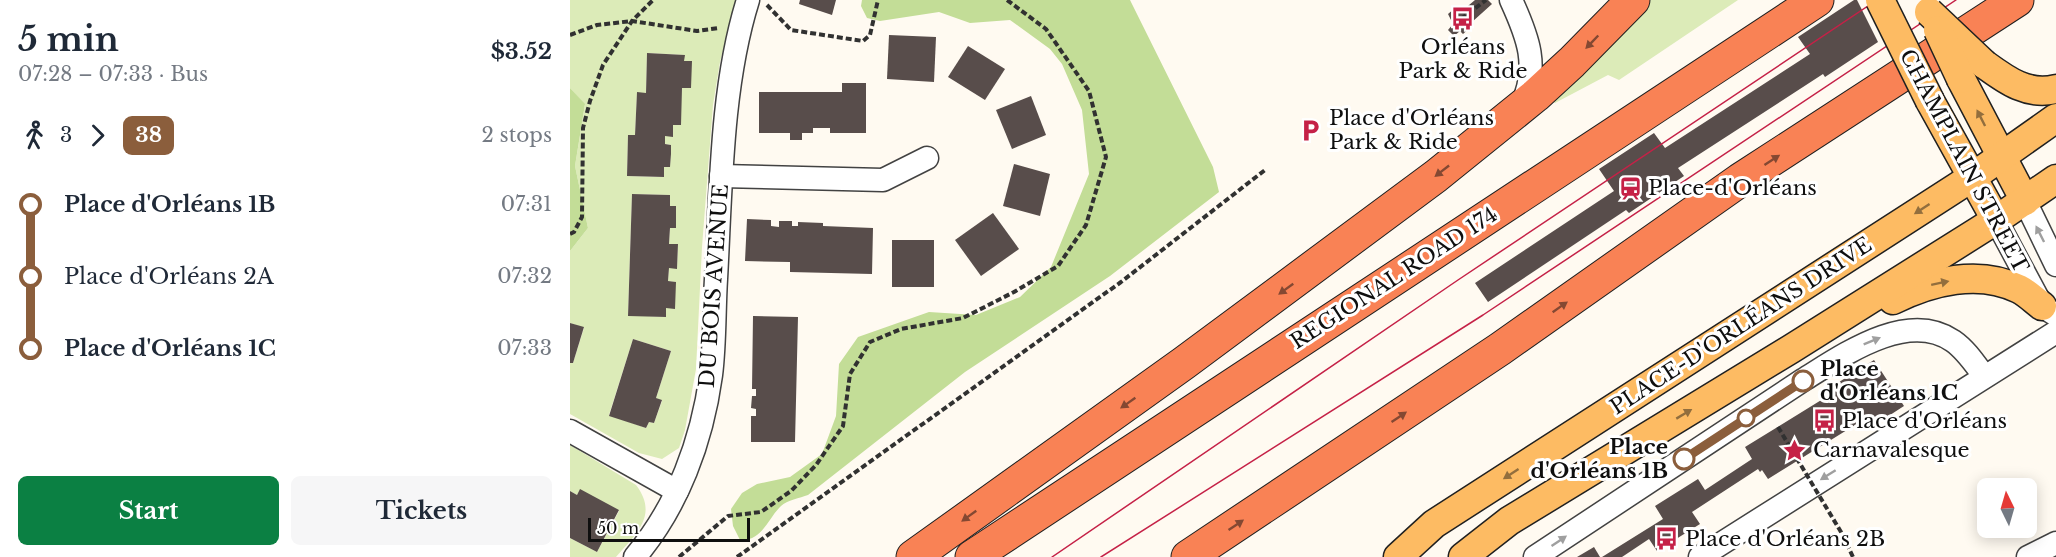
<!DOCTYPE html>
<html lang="en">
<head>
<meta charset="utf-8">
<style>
  body { margin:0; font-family:"Libre Baskerville",serif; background:#f6f6f7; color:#1f2937; height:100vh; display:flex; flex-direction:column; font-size:22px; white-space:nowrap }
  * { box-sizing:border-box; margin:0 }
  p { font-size:20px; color:#747a83 }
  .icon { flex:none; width:33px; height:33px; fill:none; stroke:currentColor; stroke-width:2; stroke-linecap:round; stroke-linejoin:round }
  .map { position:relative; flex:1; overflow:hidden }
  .sheet { display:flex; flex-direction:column; background:#fff; width:570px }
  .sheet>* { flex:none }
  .badge { padding:0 12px; border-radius:9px; font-size:21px; line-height:39px }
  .needle { width:39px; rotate:355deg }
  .buttons { position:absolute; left:1407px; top:478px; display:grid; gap:12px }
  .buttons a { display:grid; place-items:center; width:60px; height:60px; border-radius:9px; background:#fff; box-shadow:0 3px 15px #0003; font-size:30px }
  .scale { position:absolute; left:18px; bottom:15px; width:162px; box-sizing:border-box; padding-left:6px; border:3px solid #0f0f0f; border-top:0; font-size:16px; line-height:21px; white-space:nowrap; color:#0f0f0f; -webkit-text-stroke:4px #fff; paint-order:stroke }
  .map>.badge { position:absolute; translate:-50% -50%; box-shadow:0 0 0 3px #fff }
  .legs { display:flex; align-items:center; gap:9px; height:66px; padding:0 18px; font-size:20px }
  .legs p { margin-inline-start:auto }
  .overview { display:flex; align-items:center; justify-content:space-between; height:102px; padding:0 18px }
  h1 { font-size:33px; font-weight:800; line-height:45px }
  .action { display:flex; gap:12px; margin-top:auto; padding:12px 18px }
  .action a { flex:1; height:69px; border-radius:9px; background:#0b8043; color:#fff; font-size:24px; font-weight:800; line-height:69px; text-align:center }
  .action a+a { background:#f6f6f7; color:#1f2937 }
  ul { padding:0 18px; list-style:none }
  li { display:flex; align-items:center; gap:21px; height:72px; font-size:22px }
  li i { display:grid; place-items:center; width:9px; height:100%; margin:0 8px; background:currentColor }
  li i::after { content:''; width:15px; height:15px; margin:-8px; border:4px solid; border-radius:50%; background:#fff }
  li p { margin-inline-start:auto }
  li:first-child i { background:linear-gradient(#0000 50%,currentColor 0) }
  li:last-child i { background:linear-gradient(currentColor 50%,#0000 0) }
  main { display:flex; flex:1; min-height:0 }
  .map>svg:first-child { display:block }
  .green { fill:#dcebb8; fill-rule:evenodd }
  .forest { fill:#c3dd97 }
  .building { fill:#584d4b }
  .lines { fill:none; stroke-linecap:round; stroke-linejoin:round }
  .minor-casing { stroke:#424242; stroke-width:25 }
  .major-casing { stroke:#202020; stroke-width:31 }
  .highway-casing { stroke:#202020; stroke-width:35 }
  .path { stroke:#313131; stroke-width:4; stroke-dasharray:6 3; stroke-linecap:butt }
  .minor { stroke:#fff; stroke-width:22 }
  .major { stroke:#fdbb63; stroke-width:28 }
  .highway { stroke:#f98255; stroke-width:33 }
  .tram { stroke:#c52147; stroke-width:1.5 }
  .major-bridge-casing { stroke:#202020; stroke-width:31; stroke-linecap:butt }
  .path-bridge { stroke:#313131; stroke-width:4; stroke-dasharray:6 3; stroke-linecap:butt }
  .major-bridge { stroke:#fdbb63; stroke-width:28 }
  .oneway { fill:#844832 }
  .oneway2 { fill:#926e3d }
  .oneway3 { fill:#9f9f9f }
  .line-1-casing { stroke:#fff; stroke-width:14 }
  .line-1 { stroke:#8b5e3c; stroke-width:9 }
  .stop-1-dot { fill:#fff; stroke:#8b5e3c; stroke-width:3 }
  .labels { text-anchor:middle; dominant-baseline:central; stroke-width:6; stroke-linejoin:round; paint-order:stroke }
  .poi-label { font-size:21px; fill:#0f0f0f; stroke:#fff; text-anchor:start }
  .street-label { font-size:21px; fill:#0f0f0f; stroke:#fff }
  .stop-label { font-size:21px; font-weight:bold; fill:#0f0f0f; stroke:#fff; text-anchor:start }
</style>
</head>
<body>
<main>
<section class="sheet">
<div class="overview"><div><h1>5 min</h1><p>07:28 – 07:33 · Bus</p></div><b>$3.52</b></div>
<div class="legs"><svg class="icon" aria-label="walk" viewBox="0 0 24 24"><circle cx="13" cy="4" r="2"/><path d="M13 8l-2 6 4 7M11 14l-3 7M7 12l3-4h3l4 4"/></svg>3<svg class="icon" aria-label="forward" viewBox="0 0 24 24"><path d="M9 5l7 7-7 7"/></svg><b class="badge" style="background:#8b5e3c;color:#fff">38</b><p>2 stops</p></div>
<ul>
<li><i style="color:#8b5e3c"></i><b>Place d'Orléans 1B</b><p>07:31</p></li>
<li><i style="color:#8b5e3c"></i><span>Place d'Orléans 2A</span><p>07:32</p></li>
<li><i style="color:#8b5e3c"></i><b>Place d'Orléans 1C</b><p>07:33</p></li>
</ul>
<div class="action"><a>Start</a><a>Tickets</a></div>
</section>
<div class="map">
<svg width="1486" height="557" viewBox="0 0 1486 557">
  <rect width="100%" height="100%" fill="#fffaf1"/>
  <g class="green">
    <path d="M0 0H166L150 62 143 105 132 247 126 369 115 430 109 448 92 459 69 453 0 414V363H3L14 328 0 323V251L18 228 5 166 15 105 0 88ZM77 53 114 55V61H121V88H112L103 125 102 136H95V144L101 145 100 166 94 167 93 177 57 176 58 135H65L67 93H76ZM62 194 100 195V206L106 207V228H100L99 244H108L107 268H99L98 281 105 282V308H96V317L58 315ZM63 339 101 351 86 398 92 401 84 423 79 422 76 428 39 415Z"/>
    <polygon points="1074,0 1168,0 1049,80 1038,75 985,103 979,97"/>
    <path d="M0 445 66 485C89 515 66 534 46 557H0V538L27 552 49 511 10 490 7 495 0 491Z"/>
  </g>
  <g class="forest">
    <path d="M292 0H560L643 167 649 192 540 276 395 372 238 495C230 498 217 500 211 506 198 518 192 542 170 540L163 526 161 509 172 493 187 484 220 477 252 454 266 416 269 364 288 337 359 312 406 315 450 297 481 267 519 174 512 110 492 64 480 49 440 20 400 23 369 12 310 21 297 18 291 6Z"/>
    <polygon points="0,88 15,104 5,166 18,228 0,251"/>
  </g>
  <g class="building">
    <polygon points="230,0 266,0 262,15 229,4"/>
    <polygon points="905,0 918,0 922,4 902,22 904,24 893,34 890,31 884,36 878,30 883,24 878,14 885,8 889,12 892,11"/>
    <polygon points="1284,0 1287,0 1308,42 1255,77 1253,74 1108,168 1114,176 1059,213 1056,210 918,302 905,283 1044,191 1029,169 1084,133 1095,148 1240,54 1228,37"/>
    <polygon points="319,35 366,37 364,82 317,79"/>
    <polygon points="398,46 435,69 415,100 378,77"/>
    <polygon points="77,53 115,55 114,61 122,61 121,88 112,88 111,125 103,125 103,137 95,136 95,144 101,145 101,154 100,167 94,167 94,177 57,176 58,135 65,135 67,92 76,93"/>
    <polygon points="272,83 296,83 296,133 260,133 260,128 243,128 243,133 232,133 232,140 220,140 220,133 189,133 189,92 272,92"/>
    <polygon points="461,96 476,135 442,149 426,110"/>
    <polygon points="444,164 480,174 470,216 433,206"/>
    <polygon points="62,194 100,195 100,206 106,206 106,228 100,228 99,244 108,244 107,269 99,268 98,281 106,282 105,309 96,308 96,317 58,316"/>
    <polygon points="423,213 449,249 411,276 385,240"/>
    <polygon points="177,219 201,220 201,226 209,227 209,221 222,221 222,226 228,226 228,222 253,223 253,226 303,228 302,274 220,272 220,262 175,261"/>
    <rect x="322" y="240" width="42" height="47"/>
    <polygon points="183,316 228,317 225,442 181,442 181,416 186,416 186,409 181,408 182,396 186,396 186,389 182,389"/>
    <polygon points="0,323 14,327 3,363 0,363"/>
    <polygon points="63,339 101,351 86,398 92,400 84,423 79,422 76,428 39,416"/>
    <polygon points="1304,360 1334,406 1303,426 1298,417 1198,479 1192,470 1190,472 1188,469 1122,512 1130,524 1087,551 1079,539 1052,557 1032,557 1093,519 1085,506 1128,479 1135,490 1182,459 1175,447 1261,394 1258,389"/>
    <polygon points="10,489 49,510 27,552 0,538 0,491 7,495"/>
    <polygon points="1024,547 1030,557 1007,557"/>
  </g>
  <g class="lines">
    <defs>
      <g id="minor">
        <path d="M941 0C958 37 970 67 951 107"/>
        <polyline points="151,176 313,180 357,158"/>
        <polyline points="1455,201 1486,265"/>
        <polyline points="1426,220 1472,306 1486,315"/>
        <polyline points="0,431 107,491"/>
        <path d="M65 557C108 506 132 441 141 375 145 344 144 311 146 279 151 189 151 86 178 0"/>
        <path d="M965 557 1233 380C1272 356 1337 309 1383 341 1396 350 1405 364 1414 376"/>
        <polyline points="1130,557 1486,332"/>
        <polyline points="1458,557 1486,543"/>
      </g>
      <g id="major">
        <path d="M1414 64C1436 80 1457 96 1486 89"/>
        <polyline points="1391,79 1455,201"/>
        <polyline points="1360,101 1426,220"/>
        <path d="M1323 300C1361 281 1409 269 1449 289 1457 293 1464 300 1472 306"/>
        <polyline points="828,557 864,524 1401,178 1486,118"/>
        <polyline points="893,557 939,521 1221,349 1426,220 1486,179"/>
      </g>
      <g id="highway">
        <polyline points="343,557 614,363 866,176 965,96 1002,62 1063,0"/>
        <polyline points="402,557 1247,0"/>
        <polyline points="618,557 930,349 1170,180 1447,0"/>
      </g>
    </defs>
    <use href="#minor" class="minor-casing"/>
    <use href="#major" class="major-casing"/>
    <use href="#highway" class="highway-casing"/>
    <g class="path">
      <polyline points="197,5 221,30 293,41 300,35 308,0"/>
      <polyline points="891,19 916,0"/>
      <polyline points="0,35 27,25 62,21 127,31 149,28"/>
      <polyline points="0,234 4,232 12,217 13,128 20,101 33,65 62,21 83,0"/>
      <polyline points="109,557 158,516 191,512 221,491 246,465 273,426 280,374 300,342 331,329 393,318 444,292 488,266 516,225 536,157 519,91 476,29 437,0"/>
      <polyline points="167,557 551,282 695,170"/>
    </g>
    <use href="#minor" class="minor"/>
    <use href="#major" class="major"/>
    <use href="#highway" class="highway"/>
    <g class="tram">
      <polyline points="482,557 888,280 1307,0"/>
      <polyline points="531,557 913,315 1386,0"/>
    </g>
    <defs>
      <g id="major-bridge">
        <polyline points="1310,0 1360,101"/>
        <polyline points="1359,12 1414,64"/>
        <polyline points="1368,30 1391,79"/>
      </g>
    </defs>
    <use href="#major-bridge" class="major-bridge-casing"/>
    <polyline class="path-bridge" points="1208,427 1271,532 1283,557"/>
    <use href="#major-bridge" class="major-bridge"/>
  </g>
  <defs><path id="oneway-solid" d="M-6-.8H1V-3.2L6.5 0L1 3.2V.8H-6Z" transform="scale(1.5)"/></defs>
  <g class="oneway">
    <use href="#oneway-solid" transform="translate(1022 42) rotate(134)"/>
    <use href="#oneway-solid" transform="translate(1202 160) rotate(-33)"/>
    <use href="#oneway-solid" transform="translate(872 171) rotate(142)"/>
    <use href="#oneway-solid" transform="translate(716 289) rotate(144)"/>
    <use href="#oneway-solid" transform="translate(990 307) rotate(-35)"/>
    <use href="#oneway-solid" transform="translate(558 403) rotate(145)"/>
    <use href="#oneway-solid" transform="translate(829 417) rotate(-34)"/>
    <use href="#oneway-solid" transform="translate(399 516) rotate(144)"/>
    <use href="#oneway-solid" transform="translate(666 525) rotate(-34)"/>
  </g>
  <g class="oneway2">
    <use href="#oneway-solid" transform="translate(1411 118) rotate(-117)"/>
    <use href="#oneway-solid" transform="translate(1352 209) rotate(147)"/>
    <use href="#oneway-solid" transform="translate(1370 283) rotate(-12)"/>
    <use href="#oneway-solid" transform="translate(1114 414) rotate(-31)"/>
    <use href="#oneway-solid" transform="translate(941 474) rotate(147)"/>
  </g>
  <g class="oneway3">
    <use href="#oneway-solid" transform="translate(1470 234) rotate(-117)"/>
    <use href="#oneway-solid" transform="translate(1302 341) rotate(-22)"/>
    <use href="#oneway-solid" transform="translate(1258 475) rotate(148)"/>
    <use href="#oneway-solid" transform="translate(989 541) rotate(-34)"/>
  </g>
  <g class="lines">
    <defs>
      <polyline id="line-1" points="1114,459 1233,381"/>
    </defs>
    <use href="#line-1" class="line-1-casing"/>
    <use href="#line-1" class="line-1"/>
  </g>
  <defs>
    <symbol id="bus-bare" viewBox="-9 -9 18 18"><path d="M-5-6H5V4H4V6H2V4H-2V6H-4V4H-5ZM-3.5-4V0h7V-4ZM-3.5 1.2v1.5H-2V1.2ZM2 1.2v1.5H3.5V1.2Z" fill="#c52147" stroke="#fff" stroke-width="2.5" paint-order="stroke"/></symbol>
    <symbol id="parking-bare" viewBox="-9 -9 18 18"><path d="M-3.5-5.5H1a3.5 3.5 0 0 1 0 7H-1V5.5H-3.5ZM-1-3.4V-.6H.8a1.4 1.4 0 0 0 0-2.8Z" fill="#c52147" stroke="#fff" stroke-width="2.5" paint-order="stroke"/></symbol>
    <symbol id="station-bare" viewBox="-9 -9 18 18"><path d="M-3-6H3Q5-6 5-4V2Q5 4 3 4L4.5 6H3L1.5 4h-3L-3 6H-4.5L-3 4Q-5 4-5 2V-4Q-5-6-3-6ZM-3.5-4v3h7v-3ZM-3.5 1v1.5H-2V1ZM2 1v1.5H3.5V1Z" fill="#c52147" stroke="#fff" stroke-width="2.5" paint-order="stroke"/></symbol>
    <symbol id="sight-bare" viewBox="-9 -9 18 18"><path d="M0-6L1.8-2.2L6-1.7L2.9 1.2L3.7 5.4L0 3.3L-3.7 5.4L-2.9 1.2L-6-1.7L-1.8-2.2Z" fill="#c52147" stroke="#fff" stroke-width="2.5" paint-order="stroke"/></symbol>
  </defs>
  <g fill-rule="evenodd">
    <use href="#bus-bare" x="876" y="2" width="33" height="33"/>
    <use href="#parking-bare" x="724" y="114" width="33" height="33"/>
    <use href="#station-bare" x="1044" y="172" width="33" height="33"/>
    <use href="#bus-bare" x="1238" y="404" width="33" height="33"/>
    <use href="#sight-bare" x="1208" y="434" width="33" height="33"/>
    <use href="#bus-bare" x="1080" y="522" width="33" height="33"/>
  </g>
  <g class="stop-1-dot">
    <circle cx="1233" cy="381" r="10"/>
    <circle cx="1176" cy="418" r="8"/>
    <circle cx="1114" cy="459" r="10"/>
  </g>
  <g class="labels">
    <g class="poi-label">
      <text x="893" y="47" text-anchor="middle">Orléans<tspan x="893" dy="24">Park &amp; Ride</tspan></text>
      <text x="759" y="118">Place d'Orléans<tspan x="759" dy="24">Park &amp; Ride</tspan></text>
      <text x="1078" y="188">Place-d'Orléans</text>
      <text x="1272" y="421">Place d'Orléans</text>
      <text x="1243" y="450">Carnavalesque</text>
      <text x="1115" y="539">Place d'Orléans 2B</text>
    </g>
    <g class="street-label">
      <text transform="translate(1394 161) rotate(62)">CHAMPLAIN STREET</text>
      <text transform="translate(824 278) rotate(-33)">REGIONAL ROAD 174</text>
      <text transform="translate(144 286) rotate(-86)">DU BOIS AVENUE</text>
      <text transform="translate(1171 326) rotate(-33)">PLACE-D'ORLÉANS DRIVE</text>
    </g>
    <g class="stop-label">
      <text x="1250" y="369">Place<tspan x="1250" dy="24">d'Orléans 1C</tspan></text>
      <text x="1098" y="447" text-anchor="end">Place<tspan x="1098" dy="24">d'Orléans 1B</tspan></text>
    </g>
  </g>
</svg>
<div class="buttons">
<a><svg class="needle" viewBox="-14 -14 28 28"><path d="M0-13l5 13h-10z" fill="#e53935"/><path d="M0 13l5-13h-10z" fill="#747a83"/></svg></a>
</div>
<div class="scale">50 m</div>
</div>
</main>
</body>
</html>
